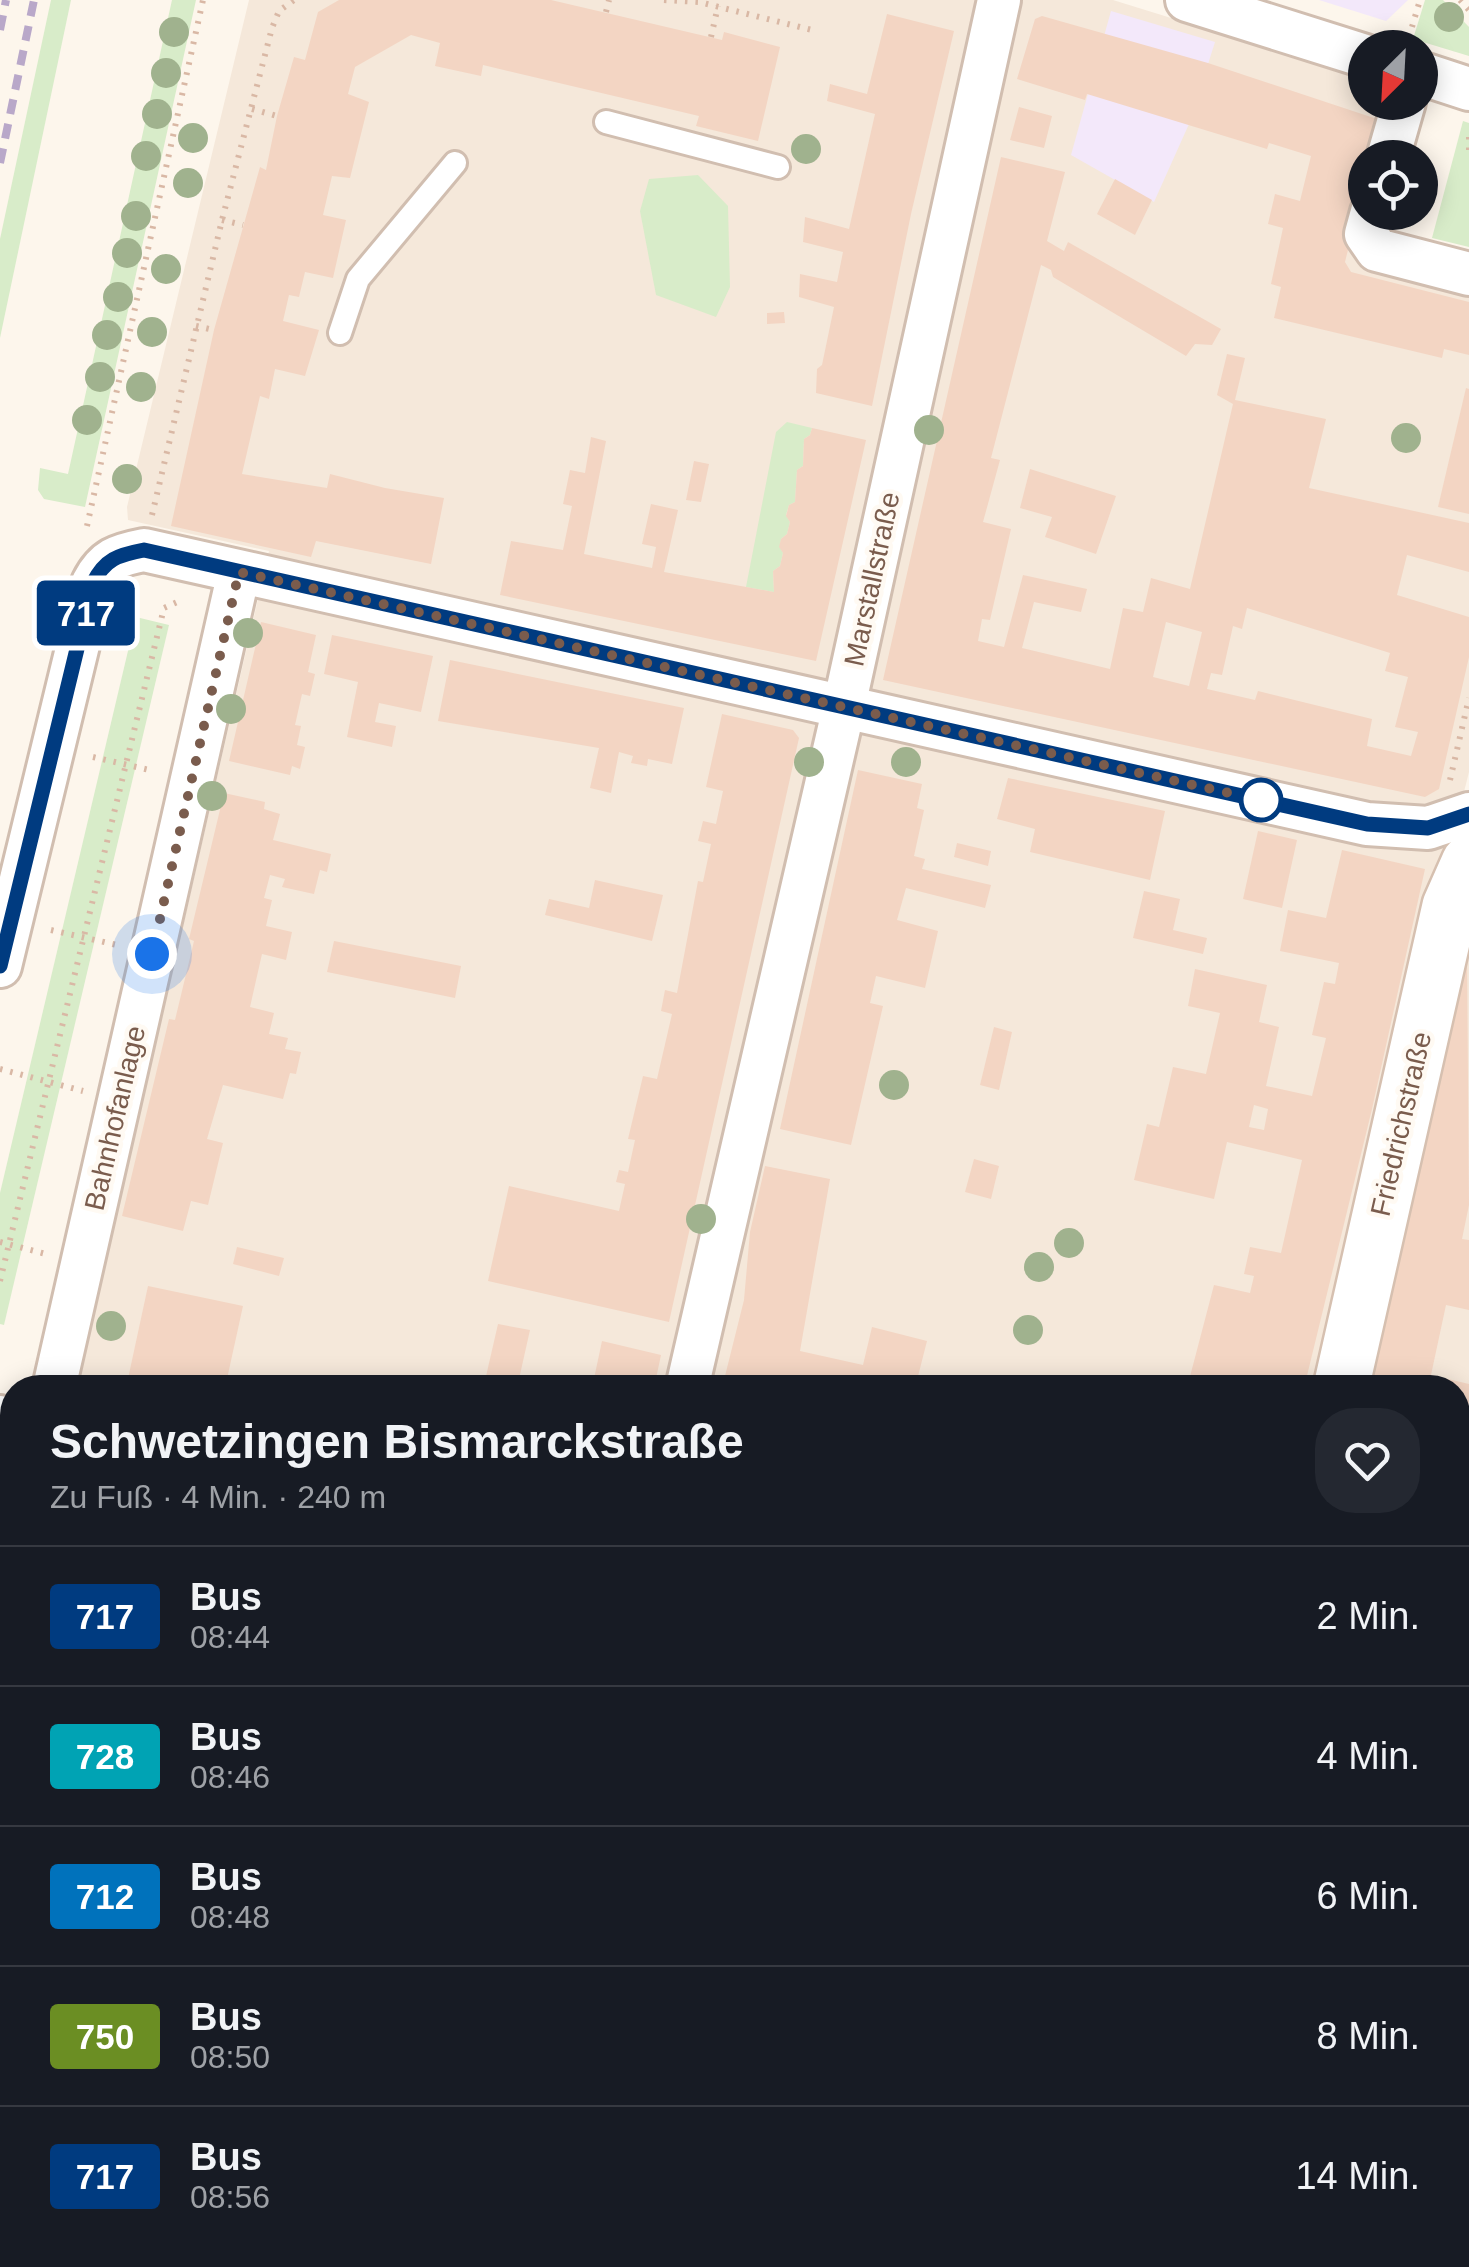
<!DOCTYPE html>
<html lang="de">
<head>
<meta charset="utf-8">
<style>
  body { margin:0; font-family:Arial,sans-serif; background:#242831; color:#f1f3f6; height:100vh; display:flex; flex-direction:column; font-size:38px; white-space:nowrap }
  * { box-sizing:border-box; margin:0 }
  p { font-size:32px; color:#9ea1a6 }
  .icon { flex:none; width:55px; height:55px; fill:none; stroke:currentColor; stroke-width:2; stroke-linecap:round; stroke-linejoin:round }
  .map { position:relative; flex:1; overflow:hidden }
  .details { position:absolute; left:0px; top:1375px; width:1470px; height:892px; display:flex; flex-direction:column; background:#171b24; border-radius:40px 40px 0 0; box-shadow:0 5px 25px #0003 }
  .details>* { flex:none }
  .badge { padding:0 20px; border-radius:8px; font-size:35px; line-height:65px }
  .needle { width:65px; rotate:204deg }
  .tools { position:absolute; left:1348px; top:30px; display:grid; gap:20px }
  .tools a { display:grid; place-items:center; width:90px; height:90px; border-radius:50%; background:#171b24; box-shadow:0 5px 25px #0003; font-size:50px }
  .you { position:absolute; width:50px; height:50px; margin:-25px; border:8px solid #fff; border-radius:50%; background:#1a73e8; box-shadow:0 0 0 15px #1a73e833 }
  .map>.badge { position:absolute; translate:-50% -50%; box-shadow:0 0 0 5px #fff }
  .round { display:grid; place-items:center; flex:none; width:105px; height:105px; border-radius:40px; background:#242831 }
  .overview { display:flex; align-items:center; justify-content:space-between; height:170px; padding:0 50px }
  h1 { font-size:48px; font-weight:700; line-height:75px }
  ul { padding:0; list-style:none }
  li { display:flex; align-items:center; gap:30px; height:140px; padding:0 50px; border-top:2px solid #363941 }
  li div { flex:1 }
  li b { display:block; font-size:38px }
  li em { font-style:normal }
  li .badge { min-width:110px; font-weight:700; text-align:center }
  .map>svg:first-child { display:block }
  .residential { fill:#f5e8da }
  .education { fill:#f3e8fa }
  .green { fill:#d8ecc9 }
  .building { fill:#f3d5c3; fill-rule:evenodd }
  .lines { fill:none; stroke-linecap:round; stroke-linejoin:round }
  .lane-casing { stroke:#d1beb0; stroke-width:28 }
  .street-casing { stroke:#d1beb0; stroke-width:48 }
  .secondary-casing { stroke:#d6c0b0; stroke-width:60 }
  .path { stroke:#d9b8a5; stroke-width:6; stroke-dasharray:2.5 8; stroke-linecap:butt }
  .lane { stroke:#fff; stroke-width:22 }
  .street { stroke:#fff; stroke-width:42 }
  .secondary { stroke:#fff; stroke-width:55 }
  .rail { stroke:#b9a8c9; stroke-width:8; stroke-dasharray:15 10; stroke-linecap:butt }
  .tree { fill:#a0b28e }
  .line-casing { stroke:#fff; stroke-width:22 }
  .line { stroke:#003b80; stroke-width:15 }
  .walk { stroke:#7a5c4d; stroke-width:10; stroke-dasharray:0 18 }
  .stop-dot { fill:#fff; stroke:#003b80; stroke-width:5 }
  .labels { text-anchor:middle; dominant-baseline:central; stroke-width:9; stroke-linejoin:round; paint-order:stroke }
  .street-label { font-size:28px; fill:#7a5c4d; stroke:#fffaf3 }
</style>
</head>
<body>
<div class="map">
<svg width="1469" height="2267" viewBox="0 0 1469 2267">
  <rect width="100%" height="100%" fill="#fdf6ec"/>
  <g class="residential">
    <polygon points="249,0 1113,0 1365,78 1365,102 1396,103 1365,158 1365,212 1359,256 1469,290 1469,772 1445,867 1469,872 1469,2267 185,2267 188,2255 1458,2255 1458,1388 77,1388 269,551 128,520 127,507"/>
    <polygon points="12,1677 12,2002 0,1999 0,1733"/>
  </g>
  <g class="education">
    <polygon points="1319,0 1408,0 1386,21"/>
    <polygon points="1111,11 1215,42 1189,124 1154,202 1071,155"/>
  </g>
  <g class="green">
    <polygon points="51,0 71,0 0,338 0,239"/>
    <polygon points="172,0 196,0 85,507 44,499 38,490 40,468 68,474"/>
    <polygon points="1425,0 1443,0 1469,27 1469,56 1413,39"/>
    <polygon points="1463,121 1469,123 1469,247 1432,238"/>
    <polygon points="698,175 728,206 730,287 716,317 656,295 640,211 649,179"/>
    <polygon points="787,422 812,428 810,435 804,439 803,466 797,470 795,502 789,505 786,515 790,522 787,534 781,539 780,547 783,553 780,566 773,571 774,592 746,587 776,432"/>
    <polygon points="136,617 169,625 4,1325 0,1324 0,1193"/>
  </g>
  <g class="building">
    <polygon points="339,0 551,0 722,40 724,32 780,47 758,141 696,126 699,116 483,65 481,76 435,66 440,43 411,35 355,67 348,94 369,102 350,178 332,176 323,215 346,220 333,278 305,272 299,297 289,295 283,321 319,330 305,376 275,369 269,399 260,396 242,474 327,488 330,474 385,488 444,498 431,564 316,541 311,557 171,526 214,330 260,167 266,170 277,116 294,57 305,60 318,12"/>
    <polygon points="887,14 954,31 911,214 872,406 816,393 817,369 822,365 834,307 799,297 800,274 837,282 843,252 803,242 805,217 849,229 875,114 827,101 830,84 867,94"/>
    <polygon points="1042,16 1208,63 1380,120 1371,158 1365,158 1365,181 1345,262 1351,272 1469,302 1469,355 1444,349 1442,358 1274,318 1281,287 1271,284 1283,228 1268,224 1275,194 1300,201 1311,156 1269,143 1267,149 1087,94 1085,100 1017,79 1035,19"/>
    <polygon points="1019,107 1052,116 1044,148 1010,140"/>
    <path d="M1001 157 1065 172 1047 241 1064 251 1068 242 1221 329 1212 345 1195 344 1186 356 1053 277 1051 270 1041 265 991 458 1000 460 983 522 1011 529 990 620 982 619 978 641 1004 647 1023 575 1087 589 1081 612 1034 602 1022 648 1110 669 1123 608 1143 612 1151 578 1190 589 1233 404 1217 395 1227 354 1245 358 1235 400 1326 419 1309 488 1469 523V572L1407 555 1397 595 1469 617V657L1439 789 1425 797 883 680ZM1247 608 1390 653 1385 671 1408 677 1395 727 1418 732 1411 756 1367 746 1372 719 1258 691 1255 700 1207 689 1211 673 1222 675 1233 626 1242 629ZM1166 622 1202 632 1189 686 1153 677Z"/>
    <polygon points="1115,179 1152,200 1135,235 1097,214"/>
    <polygon points="784,312 785,323 767,324 767,313"/>
    <polygon points="1466,388 1469,389 1469,514 1438,507"/>
    <polygon points="812,428 866,440 816,661 500,595 511,541 563,550 572,506 563,504 570,470 585,473 591,437 606,441 584,554 652,568 656,547 642,544 651,504 678,510 664,572 774,592 773,571 780,566 783,553 779,547 781,539 787,534 790,522 786,516 789,505 795,502 797,470 803,466 804,439 810,435"/>
    <polygon points="694,461 709,464 701,502 686,500"/>
    <polygon points="1030,469 1116,496 1096,554 1045,537 1052,517 1020,508"/>
    <polygon points="261,622 316,635 308,672 315,674 310,696 302,694 295,725 301,726 297,745 305,747 300,769 292,766 290,775 229,761"/>
    <polygon points="332,635 433,656 421,712 379,703 375,722 396,726 392,747 347,737 358,682 324,674"/>
    <polygon points="450,660 684,708 672,764 648,759 647,766 631,763 633,756 619,752 611,793 590,788 599,748 438,721"/>
    <polygon points="722,714 793,730 799,738 669,1322 488,1281 509,1186 619,1211 625,1184 616,1182 619,1170 628,1172 635,1140 628,1139 643,1076 657,1079 672,1014 661,1011 665,990 677,993 698,881 703,882 711,844 698,841 703,821 716,824 723,791 706,787"/>
    <polygon points="858,770 922,784 917,808 924,810 914,856 925,859 922,869 991,885 985,908 906,888 897,920 938,931 925,988 876,976 870,1003 883,1006 851,1145 780,1129"/>
    <polygon points="1008,778 1165,811 1150,880 1030,852 1035,829 997,819"/>
    <polygon points="224,793 265,802 264,809 280,814 273,840 331,854 327,872 320,870 314,894 282,887 285,879 270,875 264,898 272,900 266,926 292,932 286,960 262,954 250,1007 274,1013 269,1034 288,1038 285,1049 301,1052 296,1074 290,1073 283,1099 223,1085 207,1139 223,1143 208,1205 191,1201 183,1231 122,1216 169,1019 175,1020 194,941 189,939"/>
    <polygon points="1258,831 1297,840 1282,908 1243,899"/>
    <polygon points="957,843 991,851 988,866 954,857"/>
    <path d="M1342 850 1425 869 1372 1109 1304 1388H1187L1214 1285 1250 1293 1254 1276 1244 1274 1250 1247 1281 1253 1302 1160 1227 1142 1214 1199 1134 1180 1147 1124 1159 1127 1173 1067 1206 1074 1220 1013 1188 1006 1195 969 1267 985 1259 1022 1279 1027 1266 1086 1312 1096 1326 1038 1312 1035 1324 982 1335 984 1339 963 1280 951 1288 910 1326 918ZM1254 1105 1268 1109 1264 1130 1249 1127Z"/>
    <polygon points="595,880 663,895 652,941 545,915 549,899 589,908"/>
    <polygon points="1144,891 1180,899 1173,930 1207,938 1203,954 1133,938"/>
    <polygon points="334,941 461,966 455,998 327,972"/>
    <polygon points="1467,950 1469,1205 1462,1239 1469,1240 1469,1310 1446,1305 1431,1375 1469,1384 1469,1402 1459,1436 1458,1388 1369,1388"/>
    <polygon points="994,1027 1012,1032 999,1090 980,1085"/>
    <polygon points="974,1159 999,1166 991,1199 965,1192"/>
    <polygon points="765,1166 830,1179 800,1351 863,1365 872,1327 927,1341 915,1388 824,1388 800,1382 799,1388 722,1388 744,1300 750,1232"/>
    <polygon points="237,1247 284,1258 279,1276 233,1264"/>
    <polygon points="148,1286 243,1306 225,1388 126,1388"/>
    <polygon points="498,1324 530,1330 517,1388 484,1385"/>
    <polygon points="602,1341 661,1355 654,1388 592,1388"/>
    <polygon points="1072,1375 1114,1386 1114,1388 1065,1388"/>
    <polygon points="1458,1460 1469,1463 1469,1566 1458,1563"/>
    <polygon points="1458,1677 1469,1679 1469,1716 1458,1714"/>
    <polygon points="1467,1721 1469,1721 1469,1762 1459,1759"/>
    <polygon points="1458,1776 1469,1779 1469,1819 1458,1817"/>
    <polygon points="11,1851 12,1851 12,1998 0,1995 0,1894"/>
    <polygon points="1458,1873 1469,1875 1469,1954 1458,1951"/>
    <polygon points="1460,1963 1469,1965 1469,1988 1458,1985"/>
    <polygon points="0,2091 12,2094 12,2166 2,2213"/>
    <polygon points="350,2255 458,2255 456,2267 383,2267 384,2264"/>
    <polygon points="515,2255 603,2255 600,2267 512,2267"/>
    <polygon points="814,2255 859,2255 857,2267 812,2264"/>
    <polygon points="874,2255 1075,2255 1073,2267 922,2267"/>
    <polygon points="1172,2255 1254,2255 1266,2258 1264,2267 1169,2267"/>
    <polygon points="661,2257 695,2265 695,2267 658,2267"/>
  </g>
  <g class="lines">
    <defs>
      <g id="lane">
        <polyline points="606,122 778,167"/>
        <polyline points="340,333 358,279 455,163"/>
      </g>
      <g id="street">
        <polyline points="1187,0 1365,56"/>
        <polyline points="1420,73 1469,89"/>
        <polyline points="1388,158 1404,102"/>
        <polyline points="1372,212 1366,234 1377,250 1469,274"/>
        <path d="M0 966 93 583C105 559 118 555 144 550L1367 824 1428 828 1469 814"/>
        <polyline points="54,1388 239,572"/>
        <polyline points="687,1388 841,720 999,0"/>
        <polyline points="0,1417 12,1424"/>
        <polyline points="0,1616 12,1582"/>
        <polyline points="1458,1844 1469,1846"/>
        <polyline points="486,2267 489,2255"/>
      </g>
      <g id="secondary">
        <polyline points="1341,1388 1450,906 1469,863"/>
        <polyline points="1137,2267 1141,2255"/>
      </g>
    </defs>
    <use href="#lane" class="lane-casing"/>
    <use href="#street" class="street-casing"/>
    <use href="#secondary" class="secondary-casing"/>
    <g class="path">
      <polyline points="664,0 699,2 816,31"/>
      <polyline points="1460,0 1469,10"/>
      <polyline points="606,12 609,0"/>
      <polyline points="711,37 718,6"/>
      <polyline points="1409,37 1420,0"/>
      <polyline points="252,109 277,116"/>
      <polyline points="1469,137 1469,150"/>
      <polyline points="222,220 243,225"/>
      <polyline points="196,326 214,330"/>
      <polyline points="152,515 222,220 272,28 279,11 294,0"/>
      <polyline points="87,526 203,0"/>
      <polyline points="93,757 154,771"/>
      <polyline points="1450,780 1469,698"/>
      <polyline points="51,930 117,945"/>
      <polyline points="0,1069 83,1091"/>
      <polyline points="0,1242 46,1254"/>
      <polyline points="0,1281 164,608 182,600"/>
    </g>
    <use href="#lane" class="lane"/>
    <use href="#street" class="street"/>
    <use href="#secondary" class="secondary"/>
    <g class="rail">
      <polyline points="0,30 6,0"/>
      <polyline points="0,163 34,0"/>
    </g>
  </g>
  <g class="tree">
    <circle cx="1449" cy="17" r="15"/>
    <circle cx="174" cy="32" r="15"/>
    <circle cx="166" cy="73" r="15"/>
    <circle cx="157" cy="114" r="15"/>
    <circle cx="193" cy="138" r="15"/>
    <circle cx="806" cy="149" r="15"/>
    <circle cx="146" cy="156" r="15"/>
    <circle cx="188" cy="183" r="15"/>
    <circle cx="136" cy="216" r="15"/>
    <circle cx="127" cy="253" r="15"/>
    <circle cx="166" cy="269" r="15"/>
    <circle cx="118" cy="297" r="15"/>
    <circle cx="152" cy="332" r="15"/>
    <circle cx="107" cy="335" r="15"/>
    <circle cx="100" cy="377" r="15"/>
    <circle cx="141" cy="387" r="15"/>
    <circle cx="87" cy="420" r="15"/>
    <circle cx="929" cy="430" r="15"/>
    <circle cx="1406" cy="438" r="15"/>
    <circle cx="127" cy="479" r="15"/>
    <circle cx="248" cy="633" r="15"/>
    <circle cx="231" cy="709" r="15"/>
    <circle cx="809" cy="762" r="15"/>
    <circle cx="906" cy="762" r="15"/>
    <circle cx="212" cy="796" r="15"/>
    <circle cx="894" cy="1085" r="15"/>
    <circle cx="701" cy="1219" r="15"/>
    <circle cx="1069" cy="1243" r="15"/>
    <circle cx="1039" cy="1267" r="15"/>
    <circle cx="111" cy="1326" r="15"/>
    <circle cx="1028" cy="1330" r="15"/>
  </g>
  <g class="lines">
    <defs>
      <path id="line" d="M0 966 93 583C105 559 118 555 144 550L1367 824 1428 828 1469 814"/>
    </defs>
    <use href="#line" class="line-casing"/>
    <use href="#line" class="line"/>
    <polyline class="walk" points="152,954 239,572 1265,801 1261,800"/>
  </g>
  <circle class="stop-dot" cx="1261" cy="800" r="20"/>
  <g class="labels">
    <g class="street-label">
      <text transform="translate(872 579) rotate(-78)">Marstallstraße</text>
      <text transform="translate(115 1118) rotate(-77)">Bahnhofanlage</text>
      <text transform="translate(1401 1124) rotate(-77)">Friedrichstraße</text>
    </g>
  </g>
</svg>
<div class="tools">
<a><svg class="needle" viewBox="-14 -14 28 28"><path d="M0-13l5 13h-10z" fill="#e53935"/><path d="M0 13l5-13h-10z" fill="#9ea1a6"/></svg></a>
<a><svg class="icon" aria-label="locate" viewBox="0 0 24 24"><circle cx="12" cy="12" r="6"/><path d="M12 2v4M12 18v4M2 12h4M18 12h4"/></svg></a>
</div>
<div class="you" style="left:152px;top:954px"></div>
<b class="badge" style="left:86px;top:613px;background:#003b80;color:#fff">717</b>
<section class="details">
<div class="overview"><div><h1>Schwetzingen Bismarckstraße</h1><p>Zu Fuß · 4 Min. · 240 m</p></div><a class="round"><svg class="icon" aria-label="heart" viewBox="0 0 24 24"><path d="M12 20l-8-8c-3-5 5-10 8-4 3-6 11-1 8 4z"/></svg></a></div>
<ul>
<li><span class="badge" style="background:#003b80;color:#fff">717</span><div><b>Bus</b><p>08:44</p></div><em>2 Min.</em></li>
<li><span class="badge" style="background:#00a3b4;color:#fff">728</span><div><b>Bus</b><p>08:46</p></div><em>4 Min.</em></li>
<li><span class="badge" style="background:#0072bc;color:#fff">712</span><div><b>Bus</b><p>08:48</p></div><em>6 Min.</em></li>
<li><span class="badge" style="background:#6b8e23;color:#fff">750</span><div><b>Bus</b><p>08:50</p></div><em>8 Min.</em></li>
<li><span class="badge" style="background:#003b80;color:#fff">717</span><div><b>Bus</b><p>08:56</p></div><em>14 Min.</em></li>
</ul>
</section>
</div>
</body>
</html>
